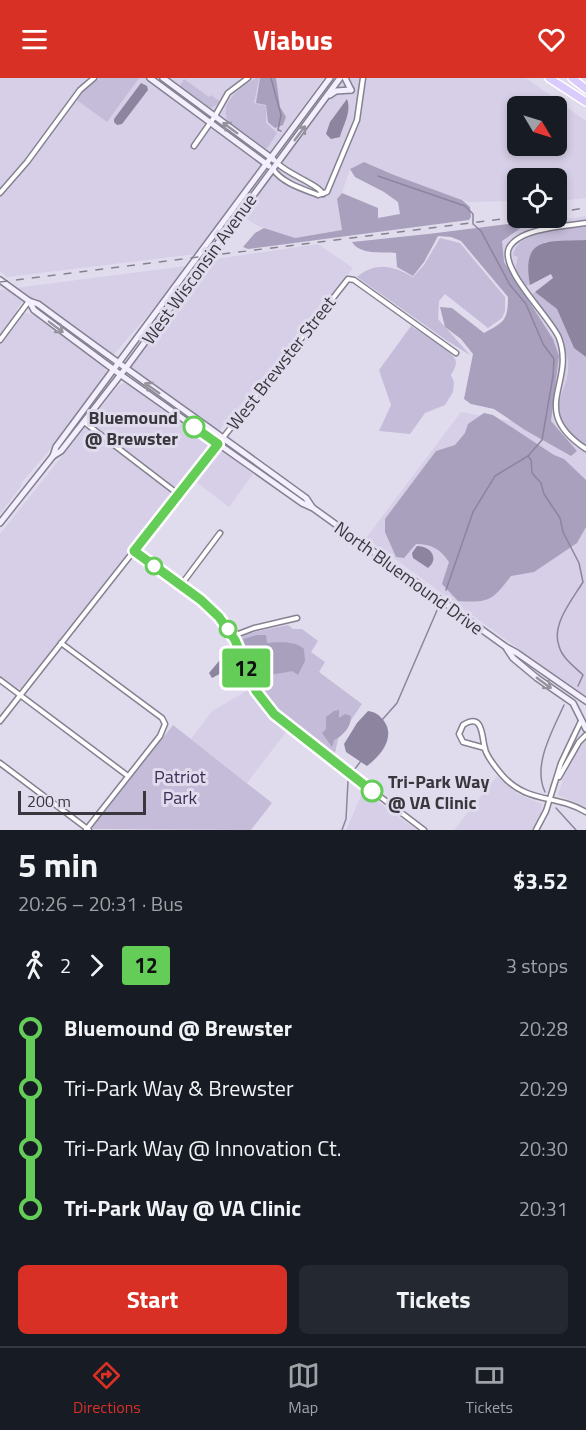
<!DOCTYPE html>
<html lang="en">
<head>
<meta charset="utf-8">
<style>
  body { margin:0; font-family:"Titillium Web",sans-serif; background:#242831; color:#f1f3f6; height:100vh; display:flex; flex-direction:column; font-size:22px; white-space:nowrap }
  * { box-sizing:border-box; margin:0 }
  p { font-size:20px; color:#9ea1a6 }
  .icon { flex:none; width:33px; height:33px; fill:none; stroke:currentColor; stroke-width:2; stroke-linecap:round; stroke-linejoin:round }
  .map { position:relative; height:752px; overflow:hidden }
  .sheet { display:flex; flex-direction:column; background:#171b24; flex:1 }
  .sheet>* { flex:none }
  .badge { padding:0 12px; border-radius:4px; font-size:21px; line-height:39px }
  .needle { width:39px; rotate:128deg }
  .controls { position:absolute; left:507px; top:18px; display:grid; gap:12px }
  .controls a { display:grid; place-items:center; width:60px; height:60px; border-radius:9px; background:#171b24; box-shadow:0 3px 9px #0003; font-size:30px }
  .scale { position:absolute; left:18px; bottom:15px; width:128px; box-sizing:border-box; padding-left:6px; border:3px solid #39373d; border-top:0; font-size:16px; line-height:21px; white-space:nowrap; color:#39373d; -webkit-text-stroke:4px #e1dced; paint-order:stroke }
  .map>.badge { position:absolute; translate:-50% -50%; box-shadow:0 0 0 3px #fff }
  .legs { display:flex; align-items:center; gap:9px; height:66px; padding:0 18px; font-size:20px }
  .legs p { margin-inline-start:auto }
  .summary { display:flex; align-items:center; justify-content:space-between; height:102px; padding:0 18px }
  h1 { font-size:33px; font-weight:700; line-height:45px }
  .button { display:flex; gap:12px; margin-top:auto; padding:12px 18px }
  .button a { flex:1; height:69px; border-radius:9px; background:#d93025; color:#fff; font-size:24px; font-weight:700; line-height:69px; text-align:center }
  .button a+a { background:#242831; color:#f1f3f6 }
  ul { padding:0 18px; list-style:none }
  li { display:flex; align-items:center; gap:21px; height:60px; font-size:22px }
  li i { display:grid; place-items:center; width:9px; height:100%; margin:0 8px; background:currentColor }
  li i::after { content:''; width:15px; height:15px; margin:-8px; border:4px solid; border-radius:50%; background:#171b24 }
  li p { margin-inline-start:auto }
  li:first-child i { background:linear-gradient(#0000 50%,currentColor 0) }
  li:last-child i { background:linear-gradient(currentColor 50%,#0000 0) }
  header { display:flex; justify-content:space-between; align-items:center; height:78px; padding:0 18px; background:#d93025; color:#fff; font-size:27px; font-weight:700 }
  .tabs { display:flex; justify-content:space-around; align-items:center; height:84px; border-top:2px solid #363941; background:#171b24; font-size:16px; color:#9ea1a6 }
  .tabs a { display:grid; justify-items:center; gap:3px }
  .tabs .current { color:#d93025 }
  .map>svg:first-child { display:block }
  .built { fill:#d6cfe7; fill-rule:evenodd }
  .green { fill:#c4bcd8 }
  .forest { fill:#a9a0bd }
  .water { fill:#8d84a0 }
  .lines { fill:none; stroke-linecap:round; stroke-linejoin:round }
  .stream { stroke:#8d84a0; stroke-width:1.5 }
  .street-casing { stroke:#858190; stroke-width:7 }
  .secondary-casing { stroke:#858190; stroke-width:8 }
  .highway-casing { stroke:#fff; stroke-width:10 }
  .street { stroke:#fff; stroke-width:4 }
  .secondary { stroke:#f4effe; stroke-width:5 }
  .highway { stroke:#dacbfd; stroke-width:7 }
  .rail { stroke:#86838e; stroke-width:1.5; stroke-dasharray:8 8; stroke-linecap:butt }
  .oneway { stroke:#96939e }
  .line-1-casing { stroke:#fff; stroke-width:14 }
  .line-1 { stroke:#63cd58; stroke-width:9 }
  .stop-1-dot { fill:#fff; stroke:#63cd58; stroke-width:3 }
  .labels { text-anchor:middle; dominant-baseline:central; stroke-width:6; stroke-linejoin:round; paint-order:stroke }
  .street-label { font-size:18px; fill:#39373d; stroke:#e1dced }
  .stop-label { font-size:18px; font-weight:bold; fill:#39373d; stroke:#e1dced; text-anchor:end }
  .park-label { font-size:18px; fill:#3d2d57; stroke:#e1dced }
</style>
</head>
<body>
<header><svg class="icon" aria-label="menu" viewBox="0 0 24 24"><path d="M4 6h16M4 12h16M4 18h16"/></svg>Viabus<svg class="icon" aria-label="heart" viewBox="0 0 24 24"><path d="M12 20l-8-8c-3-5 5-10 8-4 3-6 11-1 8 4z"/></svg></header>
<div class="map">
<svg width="586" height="752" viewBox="0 0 586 752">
  <rect width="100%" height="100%" fill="#e1dced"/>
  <g class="built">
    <polygon points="0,0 324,0 196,176 7,199 0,193"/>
    <path d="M344 0H526L586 43V120L557 123 556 100H518L517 123 468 124 394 97 364 84 350 91 342 115 337 121 342 152 295 160 256 147 244 139 292 69ZM518 28H556V68H518Z"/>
    <polygon points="586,138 586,620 366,460 461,334 545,349 553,298 481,153"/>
    <polygon points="318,166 353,190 220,352 214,353 133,293 131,288 134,283 209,182"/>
    <polygon points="186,188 150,235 113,277 36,220 25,220 16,232 37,238 105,288 107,296 59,361 22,404 21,408 0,436 0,212"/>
    <polygon points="124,305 129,307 204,360 208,366 208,373 22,610 16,611 0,599 0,456 118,308"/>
    <polygon points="221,373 225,374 253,396 229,429 195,403 215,377"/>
    <polygon points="250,611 265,635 286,654 247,705 191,661 212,633"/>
    <polygon points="586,660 586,729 558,717 563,701 571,683"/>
    <polygon points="497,698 518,716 542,726 541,735 533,750 531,752 454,752"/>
    <polygon points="363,713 417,752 346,752"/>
  </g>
  <g class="green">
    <polygon points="100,0 139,0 107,44 77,22 83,13"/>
    <path d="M256 0H259L254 25 266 28V45L277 55 268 69 265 70 228 44C218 24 241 9 256 0Z"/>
    <polygon points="184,1 209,19 211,17 219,23 219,25 211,30 180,8"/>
    <path d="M586 147V162L544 164 529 203 530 207 525 208 515 193 518 179 513 177C520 150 563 151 586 147Z"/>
    <path d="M440 160 460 165 505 219V233L502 240 488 250 445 216 439 223 438 241 470 277 446 262 357 199C376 183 393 188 413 199L424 187Z"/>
    <path d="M535 214 557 231 574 270 586 279V369C572 360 553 342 559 324 563 310 570 299 568 283 563 254 547 241 531 218Z"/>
    <path d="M411 248C421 255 455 273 456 284 456 289 453 293 451 297L454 304 453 314 445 327 425 335 410 356 379 353 391 327 379 292Z"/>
    <path d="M288 547 293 551H302L318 563 311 574 325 584 319 594 362 626 338 661 334 680C312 663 284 648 268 626 255 608 249 586 241 566L240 561 245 556Z"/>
    <polygon points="173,647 272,725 251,752 93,751 93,747"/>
  </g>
  <g class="forest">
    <polygon points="260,0 276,0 280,29 286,39 283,47 275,50 268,44 266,27 256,25"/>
    <polygon points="364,84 394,97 462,122 470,129 471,139 469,142 248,171 243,169 255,155 264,150 295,160 342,152 337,121 342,115 378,130 378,140 400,136 398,124 384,114 355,99 350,91"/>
    <path d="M531 143 502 163 504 184 553 261 559 278 551 343 577 373 571 378 525 352 494 331 471 326 464 321 473 276 461 261 445 249 440 229 452 230 484 255C504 244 508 243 508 219L461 163 451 159 438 158 424 184 413 198 397 189 396 175C382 174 360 177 352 164L428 156Z"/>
    <path d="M484 335 493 337 554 377 564 381 586 402V449L577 465 534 494 511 498C492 523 489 525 458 523L442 506 449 484C440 471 432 466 416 466L404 480 396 479 385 454V441L436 373 455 367 465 355 468 346Z"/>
    <path d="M257 557H266L267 565C279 564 296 563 304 571L305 583 298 597 292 593C272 597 267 599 250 587L248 573 243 561Z"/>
    <path d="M339 632V640L345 636 351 638C351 649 344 657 334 662L332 669 322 655 326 651V639L334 633Z"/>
  </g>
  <g class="water">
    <polygon points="141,5 147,8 148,12 122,46 117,47 114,44 114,41"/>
    <path d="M347 21C352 34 343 47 340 59L331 61 326 56 330 44Z"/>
    <path d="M586 162V279L574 270 557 231 535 214 553 200 551 196 530 207C521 157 548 164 586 162Z"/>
    <path d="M417 468C430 468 440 480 428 490L413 480 412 475Z"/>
    <polygon points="226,569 236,592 229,591 212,600 209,595 225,576"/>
    <path d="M368 633C376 634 379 637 384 643 396 660 380 678 367 688L346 674 344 666 357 645Z"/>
  </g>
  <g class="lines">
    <g class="stream">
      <polyline points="271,0 281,37 278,52 281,53"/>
      <polyline points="378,98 465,128 473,136 473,146 481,153 510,207 526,226 543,266 554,281 553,298 542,362 528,378 495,398 473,434 446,512"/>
      <path d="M528 378 531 382 532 395 541 405 544 416 560 440 563 454 579 485 583 504C572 522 551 547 559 568 562 580 575 589 583 597L578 608"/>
      <polyline points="382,642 397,625 438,530"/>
      <polyline points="354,692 361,683"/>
      <path d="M545 714C532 687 553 652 564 627"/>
      <polyline points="556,730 576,752"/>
      <polyline points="342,752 346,741 348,703"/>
    </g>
    <defs>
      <g id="street">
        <polyline points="194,68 215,38 228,15 248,0"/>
        <path d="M277 85C289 97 318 106 323 116"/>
        <path d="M273 91C282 105 303 111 318 117L327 114 357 42 363 0"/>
        <polyline points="0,115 27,84 80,12 94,0"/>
        <path d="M586 145C566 148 519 150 509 170 499 191 551 240 559 260 576 306 527 332 586 371"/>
        <polyline points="0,262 29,223"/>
        <polyline points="84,344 178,416"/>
        <path d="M134 473C168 497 209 520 232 556 238 567 242 579 246 591 254 610 263 626 278 641L424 752"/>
        <polyline points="181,507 220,455"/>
        <polyline points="233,558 254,550 297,540"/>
        <polyline points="61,565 162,640 165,646 160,658 86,752"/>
        <polyline points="0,602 128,698"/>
        <polyline points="0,643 348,201 354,202 456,275"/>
        <path d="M485 670 463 664 459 656 463 647C485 633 481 662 486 674 490 683 496 690 502 697 527 726 556 716 586 734"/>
        <polyline points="0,685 89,752"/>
        <polyline points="559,699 579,664 586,657"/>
        <polyline points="536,752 546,733 561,685 581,643"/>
      </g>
      <g id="secondary">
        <polyline points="150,0 269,88"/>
        <polyline points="163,0 274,82"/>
        <polyline points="345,0 351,12"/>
        <polyline points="330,17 336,13 351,12"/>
        <path d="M0 202 29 223 38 226C127 292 217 355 306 420L312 429"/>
        <polyline points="29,223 34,232 121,297 302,425 313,430 506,569 517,575 586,623"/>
        <polyline points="53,378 61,373 125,291 340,0"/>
        <polyline points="0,445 53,378 56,369 330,0"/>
        <polyline points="507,571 513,580 537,600 573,625 586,651"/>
      </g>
      <g id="highway">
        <polyline points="549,0 586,24"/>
        <polyline points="572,0 586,11"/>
      </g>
    </defs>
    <use href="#street" class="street-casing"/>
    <use href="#secondary" class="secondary-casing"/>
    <use href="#highway" class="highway-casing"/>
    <use href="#street" class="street"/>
    <use href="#secondary" class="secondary"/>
    <use href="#highway" class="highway"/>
    <g class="rail">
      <polyline points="556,134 586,130"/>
      <polyline points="0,204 518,139"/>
    </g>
  </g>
  <defs><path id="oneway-shaft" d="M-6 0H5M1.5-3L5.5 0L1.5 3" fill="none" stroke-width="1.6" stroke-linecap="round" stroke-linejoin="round" transform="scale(1.5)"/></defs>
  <g class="oneway">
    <use href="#oneway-shaft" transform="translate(230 50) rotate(-144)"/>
    <use href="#oneway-shaft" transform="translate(300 55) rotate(-53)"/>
    <use href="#oneway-shaft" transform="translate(56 249) rotate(37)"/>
    <use href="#oneway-shaft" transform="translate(152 310) rotate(-145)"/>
    <use href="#oneway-shaft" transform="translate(544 605) rotate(36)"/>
  </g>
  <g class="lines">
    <defs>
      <polyline id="line-1" points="194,349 218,366 134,473 201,522 219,539 235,562 256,613 274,636 372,713"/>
    </defs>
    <use href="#line-1" class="line-1-casing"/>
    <use href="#line-1" class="line-1"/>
  </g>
  <g class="stop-1-dot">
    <circle cx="194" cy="349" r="10"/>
    <circle cx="154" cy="488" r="8"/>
    <circle cx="228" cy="551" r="8"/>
    <circle cx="372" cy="713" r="10"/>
  </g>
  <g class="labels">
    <g class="street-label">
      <text transform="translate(199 191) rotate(-54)">West Wisconsin Avenue</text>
      <text transform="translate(281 285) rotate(-52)">West Brewster Street</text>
      <text transform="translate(409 500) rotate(36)">North Bluemound Drive</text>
    </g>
    <g class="stop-label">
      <text x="178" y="339">Bluemound<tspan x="178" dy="21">@ Brewster</tspan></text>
      <text x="388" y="703" text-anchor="start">Tri-Park Way<tspan x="388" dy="21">@ VA Clinic</tspan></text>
    </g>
    <g class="park-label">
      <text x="180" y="698">Patriot<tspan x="180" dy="21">Park</tspan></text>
    </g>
  </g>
</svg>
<div class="controls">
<a><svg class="needle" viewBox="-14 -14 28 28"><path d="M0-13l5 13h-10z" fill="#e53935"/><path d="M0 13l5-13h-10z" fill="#9ea1a6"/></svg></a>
<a><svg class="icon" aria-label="locate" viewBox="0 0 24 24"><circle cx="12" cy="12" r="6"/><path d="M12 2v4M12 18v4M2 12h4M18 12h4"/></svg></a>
</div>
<div class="scale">200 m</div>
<b class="badge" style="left:246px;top:590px;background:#63cd58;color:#111">12</b>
</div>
<section class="sheet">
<div class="summary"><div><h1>5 min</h1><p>20:26 – 20:31 · Bus</p></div><b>$3.52</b></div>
<div class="legs"><svg class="icon" aria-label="walk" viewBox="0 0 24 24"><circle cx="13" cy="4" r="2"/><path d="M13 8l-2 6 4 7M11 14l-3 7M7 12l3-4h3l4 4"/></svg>2<svg class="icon" aria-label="forward" viewBox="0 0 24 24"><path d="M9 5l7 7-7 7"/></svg><b class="badge" style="background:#63cd58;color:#111">12</b><p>3 stops</p></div>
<ul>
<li><i style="color:#63cd58"></i><b>Bluemound @ Brewster</b><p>20:28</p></li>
<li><i style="color:#63cd58"></i><span>Tri-Park Way &amp; Brewster</span><p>20:29</p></li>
<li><i style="color:#63cd58"></i><span>Tri-Park Way @ Innovation Ct.</span><p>20:30</p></li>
<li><i style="color:#63cd58"></i><b>Tri-Park Way @ VA Clinic</b><p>20:31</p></li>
</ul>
<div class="button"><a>Start</a><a>Tickets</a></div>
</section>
<nav class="tabs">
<a class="current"><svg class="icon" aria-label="directions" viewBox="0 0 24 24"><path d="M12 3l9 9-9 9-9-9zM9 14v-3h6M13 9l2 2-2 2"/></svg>Directions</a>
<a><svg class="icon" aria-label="map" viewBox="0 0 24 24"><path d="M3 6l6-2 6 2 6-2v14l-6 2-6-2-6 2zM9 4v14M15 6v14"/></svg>Map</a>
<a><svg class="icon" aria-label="tickets" viewBox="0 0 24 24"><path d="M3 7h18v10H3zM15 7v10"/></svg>Tickets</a>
</nav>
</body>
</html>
